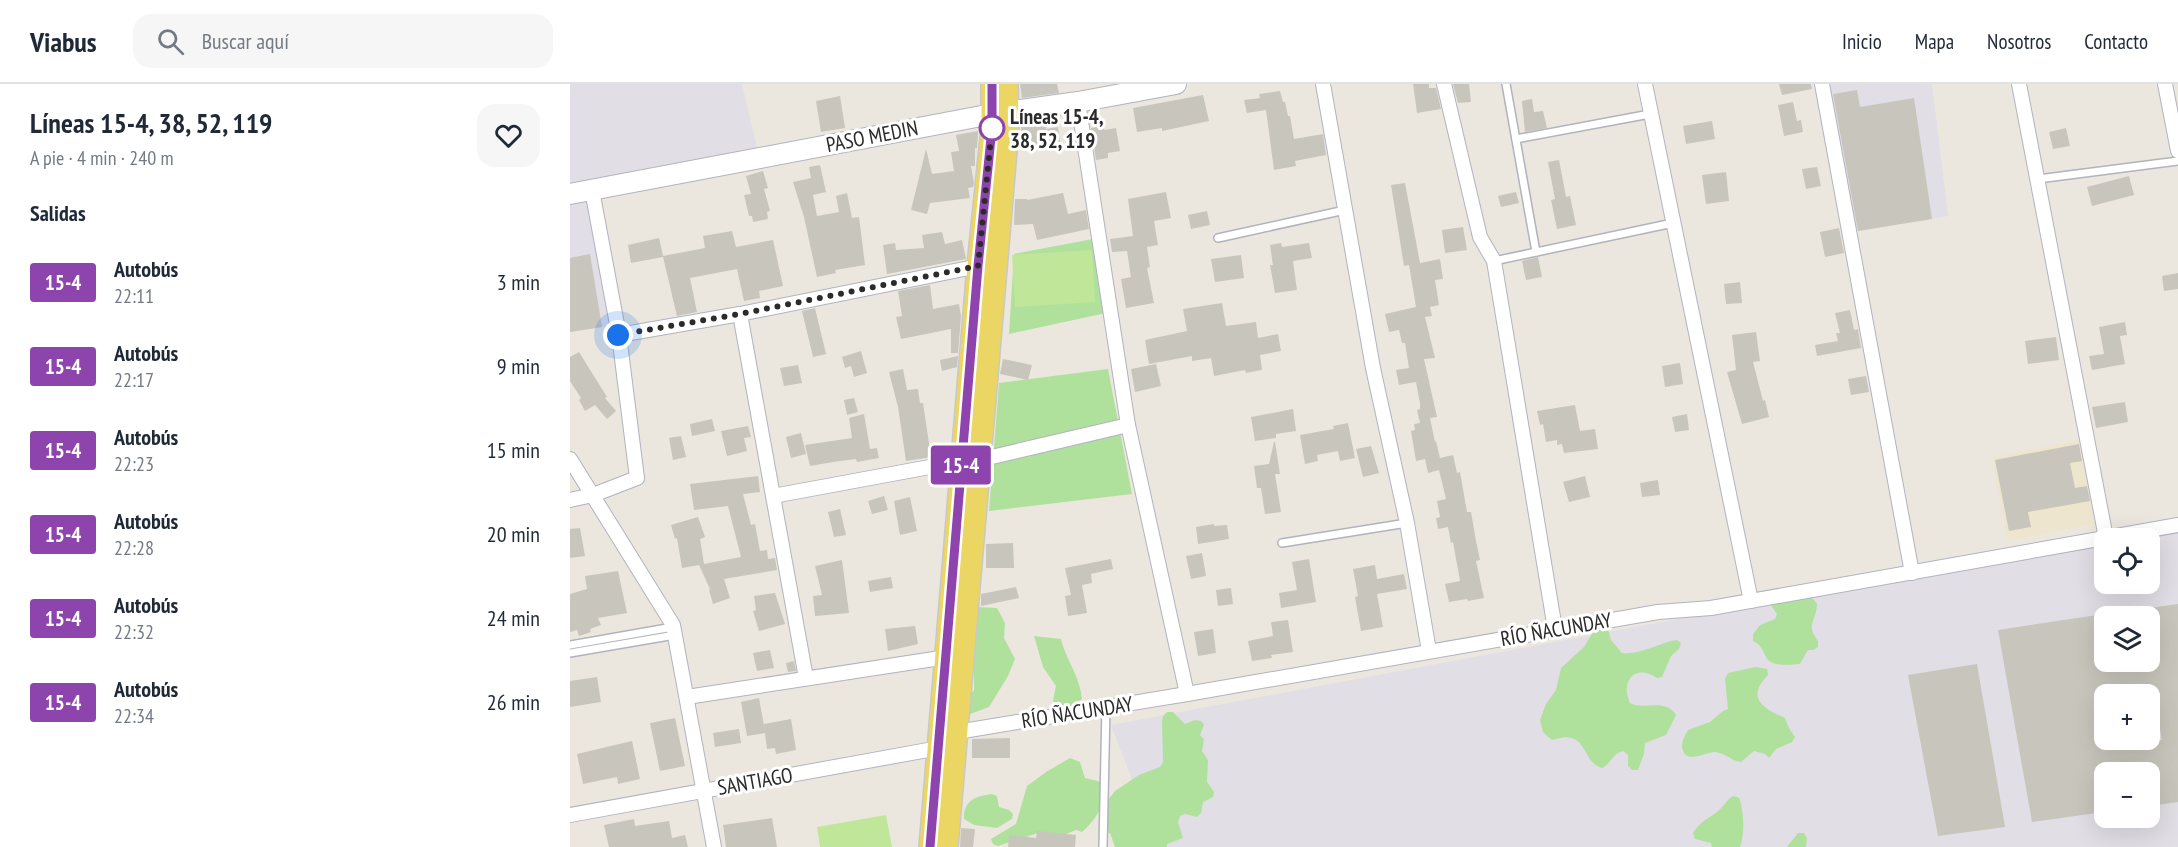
<!DOCTYPE html>
<html lang="es">
<head>
<meta charset="utf-8">
<style>
  body { margin:0; font-family:"PT Sans Narrow",sans-serif; background:#f6f6f7; color:#1f2937; height:100vh; display:flex; flex-direction:column; font-size:22px; white-space:nowrap }
  * { box-sizing:border-box; margin:0 }
  p { font-size:20px; color:#747a83 }
  .icon { flex:none; width:33px; height:33px; fill:none; stroke:currentColor; stroke-width:2; stroke-linecap:round; stroke-linejoin:round }
  .map { position:relative; flex:1; overflow:hidden }
  .panel { display:flex; flex-direction:column; background:#fff; width:570px }
  .panel>* { flex:none }
  .badge { padding:0 12px; border-radius:4px; font-size:21px; line-height:39px }
  .buttons { position:absolute; left:1524px; top:444px; display:grid; gap:12px }
  .buttons a { display:grid; place-items:center; width:66px; height:66px; border-radius:12px; background:#fff; box-shadow:0 6px 24px #0002; font-size:30px }
  .you { position:absolute; width:30px; height:30px; margin:-15px; border:4px solid #fff; border-radius:50%; background:#1a73e8; box-shadow:0 0 0 9px #1a73e833 }
  .map>.badge { position:absolute; translate:-50% -50%; box-shadow:0 0 0 3px #fff }
  h2 { padding:0 30px; font-size:22px; line-height:54px }
  .round { display:grid; place-items:center; flex:none; width:63px; height:63px; border-radius:18px; background:#f6f6f7 }
  .headline { display:flex; align-items:center; justify-content:space-between; height:102px; padding:0 30px }
  h1 { font-size:28px; font-weight:700; line-height:45px }
  ul { padding:0; list-style:none }
  li { display:flex; align-items:center; gap:18px; height:84px; padding:0 30px }
  li div { flex:1 }
  li b { display:block; font-size:22px }
  li em { font-style:normal }
  li .badge { min-width:66px; font-weight:700; text-align:center }
  header { display:flex; align-items:center; gap:36px; box-sizing:border-box; height:84px; padding:0 30px; background:#fff; border-bottom:2px solid #e0e1e3 }
  header strong { font-size:28px }
  nav { display:flex; gap:33px; margin-inline-start:auto; font-size:21px }
  .search { width:420px; height:54px; background:#f6f6f7; display:flex; align-items:center; gap:15px; box-sizing:border-box; padding:0 21px; border-radius:18px; color:#747a83; font-size:22px }
  main { display:flex; flex:1; min-height:0 }
  .map>svg:first-child { display:block }
  .industrial { fill:#e1dee5; fill-rule:evenodd }
  .education { fill:#ede5ce }
  .green { fill:#afe19d }
  .pitch { fill:#c0e799 }
  .building { fill:#c8c5bc; fill-rule:evenodd }
  .lines { fill:none; stroke-linecap:round; stroke-linejoin:round }
  .lane-casing { stroke:#b1b3be; stroke-width:10 }
  .street-casing { stroke:#b1b3be; stroke-width:16 }
  .secondary-casing { stroke:#b1b3be; stroke-width:22 }
  .primary-casing { stroke:#c8c8c8; stroke-width:24 }
  .lane { stroke:#fff; stroke-width:7 }
  .street { stroke:#fff; stroke-width:14 }
  .secondary { stroke:#fff; stroke-width:20 }
  .primary { stroke:#ebd664; stroke-width:21 }
  .line-casing { stroke:#fff; stroke-width:14 }
  .line { stroke:#8e44ad; stroke-width:9 }
  .walk { stroke:#2b2b2b; stroke-width:6; stroke-dasharray:0 10.8 }
  .stop-dot { fill:#fff; stroke:#8e44ad; stroke-width:3 }
  .labels { text-anchor:middle; dominant-baseline:central; stroke-width:6; stroke-linejoin:round; paint-order:stroke }
  .stop-label { font-size:21px; font-weight:bold; fill:#2b2b2b; stroke:#fff; text-anchor:start }
  .street-label { font-size:21px; fill:#2b2b2b; stroke:#fff }
</style>
</head>
<body>
<header>
<strong>Viabus</strong>
<div class="search"><svg class="icon" aria-label="search" viewBox="0 0 24 24"><circle cx="10" cy="10" r="6"/><path d="M15 15l6 6"/></svg>Buscar aquí</div>
<nav><a>Inicio</a><a>Mapa</a><a>Nosotros</a><a>Contacto</a></nav>
</header>
<main>
<section class="panel">
<div class="headline"><div><h1>Líneas 15-4, 38, 52, 119</h1><p>A pie · 4 min · 240 m</p></div><a class="round"><svg class="icon" aria-label="heart" viewBox="0 0 24 24"><path d="M12 20l-8-8c-3-5 5-10 8-4 3-6 11-1 8 4z"/></svg></a></div>
<h2>Salidas</h2>
<ul>
<li><span class="badge" style="background:#8e44ad;color:#fff">15-4</span><div><b>Autobús</b><p>22:11</p></div><em>3 min</em></li>
<li><span class="badge" style="background:#8e44ad;color:#fff">15-4</span><div><b>Autobús</b><p>22:17</p></div><em>9 min</em></li>
<li><span class="badge" style="background:#8e44ad;color:#fff">15-4</span><div><b>Autobús</b><p>22:23</p></div><em>15 min</em></li>
<li><span class="badge" style="background:#8e44ad;color:#fff">15-4</span><div><b>Autobús</b><p>22:28</p></div><em>20 min</em></li>
<li><span class="badge" style="background:#8e44ad;color:#fff">15-4</span><div><b>Autobús</b><p>22:32</p></div><em>24 min</em></li>
<li><span class="badge" style="background:#8e44ad;color:#fff">15-4</span><div><b>Autobús</b><p>22:34</p></div><em>26 min</em></li>
</ul>
</section>
<div class="map">
<svg width="1608" height="763" viewBox="0 0 1608 763">
  <rect width="100%" height="100%" fill="#ece7de"/>
  <g class="industrial">
    <polygon points="0,0 172,0 190,77 0,112"/>
    <polygon points="1257,0 1362,0 1378,132 1283,148"/>
    <polygon points="17,115 20,119 40,242 0,248 0,118"/>
    <path d="M1608 441V763H588L541 641 1534 455V500H1580V454H1537ZM1534 532H1580V578H1534ZM1534 610H1580V656H1534ZM1534 688H1580V734H1534Z"/>
  </g>
  <polygon class="education" points="1512,356 1528,439 1438,457 1422,373"/>
  <g class="green">
    <polygon points="523,155 536,229 439,250 444,170"/>
    <polygon points="538,285 562,410 419,427 429,299"/>
    <path d="M1235 509 1244 516 1247 520C1246 539 1235 540 1248 557V563L1243 566H1238L1230 580C1220 581 1201 583 1196 573 1192 565 1191 561 1183 557V550L1190 541 1205 535 1207 530 1200 520 1203 515Z"/>
    <polygon points="408,523 427,524 435,539 434,554 445,575 438,592 419,623 400,630 399,613 404,606 404,577 399,562"/>
    <path d="M1033 543 1038 545 1041 556 1052 569C1072 571 1087 559 1107 556L1111 559 1109 565 1101 572 1092 593 1087 594C1065 579 1050 597 1060 619 1075 627 1094 613 1106 631L1096 651 1075 659 1074 670 1068 686H1062L1058 682V671L1053 667C1042 670 1041 680 1032 684 1015 679 1017 658 1001 654 995 652 988 655 982 656L973 648 970 636 976 620 986 606 991 584 1014 563 1023 548 1027 544Z"/>
    <path d="M464 552 491 555C496 576 510 592 512 615L495 627 483 617 486 602 473 583Z"/>
    <path d="M1186 583 1197 585 1198 591C1175 614 1194 625 1215 634L1219 644 1225 653 1222 658 1206 665 1199 674 1195 670 1184 667 1171 678C1162 677 1155 669 1145 668 1134 668 1115 682 1112 663 1112 657 1115 651 1118 646L1140 638 1153 627 1158 625 1155 595 1158 589Z"/>
    <polygon points="597,628 603,628 615,640 625,636 631,637 634,641 630,651 634,655 632,667 638,676 637,698 644,708 643,713 633,718 631,729 627,733 615,730 610,732 608,738 613,754 597,760 597,763 545,763 540,749 532,747 529,736 536,727 538,716 545,707 569,691 590,683 593,678 592,637 593,632"/>
    <path d="M500 674 510 678 515 694 536 699C540 714 524 739 512 748L506 746 494 751 471 748 428 762 423 760 421 755 446 740 457 702 476 688Z"/>
    <path d="M422 710 427 712 429 723 439 726 443 730 442 735 427 744 404 741 394 735C393 717 405 712 422 710Z"/>
    <path d="M1164 712 1169 714C1174 726 1175 751 1170 763H1142L1141 759 1125 755 1123 749C1131 735 1144 733 1153 722 1158 717 1158 714 1164 712Z"/>
    <polygon points="1228,749 1234,749 1237,754 1236,763 1217,763"/>
  </g>
  <g class="pitch">
    <polygon points="522,166 525,218 445,223 442,171"/>
    <polygon points="316,731 322,763 250,763 247,743"/>
  </g>
  <g class="building">
    <polygon points="450,0 487,0 489,9 452,14"/>
    <polygon points="843,0 859,0 859,4 866,4 871,25 847,29"/>
    <polygon points="883,0 899,0 901,18 888,19"/>
    <polygon points="1209,0 1241,0 1242,5 1212,11"/>
    <polygon points="1287,6 1290,23 1344,14 1362,135 1288,147 1263,10"/>
    <polygon points="710,7 713,18 715,18 718,32 720,32 724,55 753,50 756,71 725,77 726,82 704,86 696,26 677,29 674,16 690,14 689,10"/>
    <polygon points="633,11 639,37 592,47 592,44 567,48 563,24"/>
    <polygon points="270,12 275,44 251,48 246,17"/>
    <polygon points="962,15 964,28 973,27 977,44 955,48 952,17"/>
    <polygon points="1223,18 1227,37 1231,36 1233,48 1214,52 1208,21"/>
    <polygon points="475,35 476,45 488,43 490,58 452,63 451,38"/>
    <polygon points="1142,37 1145,55 1116,60 1113,42"/>
    <polygon points="533,42 534,46 546,44 550,67 538,69 538,74 526,76 521,44"/>
    <polygon points="1496,44 1500,62 1483,65 1479,48"/>
    <polygon points="408,47 407,64 405,64 405,82 401,82 404,99 403,103 398,104 400,114 360,119 357,130 341,126 356,65 362,90 384,87 381,68 389,67 386,51"/>
    <polygon points="989,76 996,113 1000,112 1006,141 987,145 981,116 985,115 978,78"/>
    <polygon points="250,81 256,108 243,111 247,132 269,128 266,112 277,109 282,134 289,133 295,181 265,186 266,189 247,193 234,133 223,98 241,94 239,83"/>
    <polygon points="1247,83 1251,102 1236,105 1232,85"/>
    <polygon points="193,87 198,104 194,105 200,127 197,128 198,135 183,138 182,132 179,132 174,111 181,110 176,92"/>
    <polygon points="1156,88 1159,117 1136,120 1132,91"/>
    <polygon points="1559,92 1564,111 1522,122 1517,103"/>
    <polygon points="835,99 850,179 870,175 873,195 865,196 869,221 860,223 862,232 855,233 865,274 854,275 867,333 860,334 865,358 866,357 870,374 883,371 887,389 890,388 897,428 901,428 906,457 910,476 906,477 914,514 898,517 897,515 879,518 875,500 890,497 883,458 881,459 878,443 868,445 866,434 870,433 867,417 876,415 869,386 858,389 855,375 846,377 841,347 845,346 844,340 850,339 847,326 850,325 850,319 846,298 829,301 826,286 839,284 835,259 832,259 829,246 819,248 815,230 846,223 839,181 834,182 821,101"/>
    <polygon points="596,108 601,134 584,137 588,161 577,163 580,183 577,184 584,219 556,224 551,195 561,193 557,167 542,168 540,155 563,152 558,115"/>
    <polygon points="946,108 949,119 931,123 928,112"/>
    <polygon points="493,109 498,130 516,126 519,145 467,156 463,140 444,141 445,115 457,115 457,116"/>
    <polygon points="637,127 640,141 621,145 618,131"/>
    <polygon points="893,143 897,166 875,169 872,146"/>
    <polygon points="1269,144 1274,169 1255,173 1250,148"/>
    <polygon points="162,147 166,163 203,156 213,202 189,207 190,214 174,217 167,185 120,194 127,228 107,232 93,173 61,179 58,161 89,154 93,172 135,164 133,152"/>
    <polygon points="372,148 375,160 392,156 396,175 317,190 313,161 325,159 326,166 354,164 352,151"/>
    <polygon points="711,159 712,163 739,159 742,174 723,177 727,206 705,209 700,181 703,181 700,161"/>
    <polygon points="20,170 32,243 0,248 0,174"/>
    <polygon points="671,171 674,194 645,198 641,175"/>
    <polygon points="968,173 972,193 956,196 952,177"/>
    <polygon points="1608,189 1608,205 1594,207 1592,192"/>
    <polygon points="1170,198 1172,219 1156,220 1154,200"/>
    <polygon points="360,201 363,225 389,220 391,232 388,269 381,269 381,245 331,255 326,233 332,232 328,207"/>
    <polygon points="652,219 656,242 686,238 688,254 708,250 711,267 690,271 692,286 676,289 675,286 644,292 641,274 622,277 622,272 579,280 575,256 617,247 613,225"/>
    <polygon points="245,224 256,270 243,273 232,227"/>
    <polygon points="1280,226 1284,246 1288,245 1291,264 1247,272 1245,261 1268,257 1266,249 1270,249 1265,229"/>
    <polygon points="1555,238 1557,251 1550,252 1555,280 1522,286 1519,272 1534,270 1529,243"/>
    <polygon points="1186,248 1190,277 1183,278 1193,317 1195,316 1199,333 1172,340 1157,288 1166,286 1162,251"/>
    <polygon points="1486,253 1489,276 1458,280 1455,257"/>
    <polygon points="291,267 297,289 284,293 281,282 275,284 272,273"/>
    <polygon points="9,268 37,313 35,314 46,327 37,335 25,321 15,327 9,316 11,314 0,297 0,273"/>
    <polygon points="388,272 387,283 372,287 370,276"/>
    <polygon points="433,275 462,281 458,296 430,290"/>
    <polygon points="1110,279 1113,300 1095,303 1092,282"/>
    <polygon points="586,280 591,302 565,308 561,285"/>
    <polygon points="228,281 232,299 214,302 210,284"/>
    <polygon points="333,285 337,306 348,305 350,319 353,319 361,373 336,377 328,323 319,288"/>
    <polygon points="1296,292 1299,308 1281,311 1278,295"/>
    <polygon points="284,314 288,328 277,331 274,316"/>
    <polygon points="1555,318 1558,338 1526,344 1522,323"/>
    <polygon points="1005,321 1010,347 1025,345 1028,365 994,369 992,360 987,361 987,356 976,358 973,340 970,341 967,327"/>
    <polygon points="723,325 726,347 706,350 706,354 685,357 681,333"/>
    <polygon points="294,330 300,365 307,364 309,374 287,378 286,375 263,378 240,382 235,361 282,354 279,334"/>
    <polygon points="1117,330 1119,346 1105,348 1102,333"/>
    <polygon points="142,335 145,347 122,352 120,340"/>
    <polygon points="778,339 785,374 770,377 768,367 747,371 748,377 735,380 730,351 764,345 763,342"/>
    <polygon points="178,342 181,353 174,354 177,367 157,372 151,347"/>
    <polygon points="231,349 236,370 221,374 216,353"/>
    <polygon points="111,352 116,373 103,376 99,354"/>
    <polygon points="704,358 705,358 710,390 705,390 711,428 695,430 691,404 687,404 684,382 699,380"/>
    <polygon points="1509,360 1512,377 1500,379 1505,404 1517,402 1520,417 1458,428 1461,443 1439,447 1425,376"/>
    <polygon points="801,362 809,389 793,393 786,365"/>
    <polygon points="188,392 190,408 173,410 181,441 185,440 190,467 197,466 198,475 205,474 207,486 154,495 160,514 143,520 139,506 140,505 129,481 112,484 107,454 105,455 101,441 128,433 135,453 130,455 134,480 171,473 158,422 124,426 120,400"/>
    <polygon points="1015,392 1020,413 999,418 993,398"/>
    <polygon points="1088,396 1090,411 1072,413 1070,399"/>
    <polygon points="314,412 318,426 302,430 298,417"/>
    <polygon points="340,413 347,447 330,451 324,417"/>
    <polygon points="270,425 276,451 264,453 258,428"/>
    <polygon points="644,440 644,442 657,441 659,455 628,460 626,443"/>
    <polygon points="10,444 15,472 0,474 0,445"/>
    <polygon points="443,459 444,484 416,484 416,460"/>
    <polygon points="632,469 636,492 621,495 616,472"/>
    <polygon points="541,475 543,485 521,490 522,499 512,501 517,529 498,532 495,512 501,511 495,484"/>
    <polygon points="739,475 746,518 711,524 709,509 727,506 722,478"/>
    <polygon points="272,476 279,529 245,532 243,512 252,511 245,482"/>
    <polygon points="805,481 807,495 834,490 837,505 807,510 813,543 791,547 785,513 788,512 783,485"/>
    <polygon points="48,487 57,529 28,534 31,541 20,545 21,548 9,552 7,546 0,548 0,510 17,505 15,492"/>
    <polygon points="321,493 323,504 300,508 298,497"/>
    <polygon points="446,503 449,514 411,522 411,510"/>
    <polygon points="661,504 663,520 648,522 646,506"/>
    <polygon points="205,509 215,540 189,547 183,527 186,526 184,512"/>
    <path d="M1608 520V718L1580 722V688H1534V728L1462 738 1428 546 1534 530V578H1580V524ZM1534 610H1584L1592 656H1534Z"/>
    <polygon points="718,536 723,568 701,571 702,574 682,577 678,557 703,552 701,538"/>
    <polygon points="345,542 348,560 318,567 315,545"/>
    <polygon points="643,545 646,569 628,572 624,548"/>
    <polygon points="200,566 204,584 187,587 183,569"/>
    <polygon points="224,577 226,587 218,588 216,579"/>
    <polygon points="1407,580 1435,743 1368,752 1338,591"/>
    <polygon points="27,593 31,618 0,623 0,597"/>
    <polygon points="189,614 195,647 194,640 221,635 226,666 206,670 205,664 197,665 195,649 177,652 171,618"/>
    <polygon points="105,634 115,682 90,687 80,639"/>
    <polygon points="169,645 171,659 145,663 143,649"/>
    <polygon points="440,654 440,674 402,674 402,655"/>
    <polygon points="62,657 70,695 48,700 47,693 13,700 7,670"/>
    <polygon points="202,734 207,763 156,763 153,741"/>
    <polygon points="64,735 65,742 99,737 102,754 115,751 118,763 39,763 34,741"/>
    <polygon points="391,744 405,745 403,763 390,763"/>
    <polygon points="467,747 506,751 505,763 438,763 439,751 466,754"/>
  </g>
  <g class="lines">
    <defs>
      <g id="lane">
        <polyline points="936,0 966,168"/>
        <polyline points="946,55 1080,30"/>
        <polyline points="1468,95 1608,77"/>
        <polyline points="648,154 775,126"/>
        <polyline points="924,177 1103,139"/>
        <polyline points="712,459 837,439"/>
        <polyline points="0,561 103,543"/>
        <polyline points="0,569 105,551"/>
        <polyline points="533,763 536,623"/>
      </g>
      <g id="street">
        <polyline points="753,0 803,284 837,439 859,567"/>
        <polyline points="874,0 910,153 924,177 985,545"/>
        <polyline points="1075,0 1181,517"/>
        <polyline points="1252,0 1342,489"/>
        <polyline points="1449,0 1536,454"/>
        <polyline points="1595,0 1608,67"/>
        <polyline points="508,18 558,341 617,610"/>
        <polyline points="170,230 236,594"/>
        <polyline points="49,251 170,230 414,181"/>
        <polyline points="0,375 103,541 144,763"/>
        <polyline points="203,412 392,377 409,376 558,341"/>
        <polyline points="0,416 23,411 67,394 49,251 22,106"/>
        <polyline points="117,613 377,573"/>
        <polyline points="0,731 369,664 387,648 617,610 1088,528 1141,524 1608,441"/>
      </g>
      <polyline id="secondary" points="0,110 422,30 508,18 606,0"/>
      <g id="primary">
        <polyline points="360,763 408,182 422,44 422,0"/>
        <polyline points="377,763 438,43 437,0"/>
      </g>
    </defs>
    <use href="#lane" class="lane-casing"/>
    <use href="#street" class="street-casing"/>
    <use href="#secondary" class="secondary-casing"/>
    <use href="#primary" class="primary-casing"/>
    <use href="#lane" class="lane"/>
    <use href="#street" class="street"/>
    <use href="#secondary" class="secondary"/>
    <use href="#primary" class="primary"/>
  </g>
  <g class="lines">
    <defs>
      <polyline id="line" points="360,763 408,182 422,44 422,0"/>
    </defs>
    <use href="#line" class="line-casing"/>
    <use href="#line" class="line"/>
    <polyline class="walk" points="48,251 170,230 408,182 422,44"/>
  </g>
  <circle class="stop-dot" cx="422" cy="44" r="12"/>
  <g class="labels">
    <g class="stop-label">
      <text x="440" y="32">Líneas 15-4,<tspan x="440" dy="24">38, 52, 119</tspan></text>
    </g>
    <g class="street-label">
      <text transform="translate(302 52) rotate(-11)">PASO MEDIN</text>
      <text transform="translate(986 545) rotate(-10)">RÍO ÑACUNDAY</text>
      <text transform="translate(507 628) rotate(-9)">RÍO ÑACUNDAY</text>
      <text transform="translate(185 697) rotate(-10)">SANTIAGO</text>
    </g>
  </g>
</svg>
<div class="buttons">
<a><svg class="icon" aria-label="locate" viewBox="0 0 24 24"><circle cx="12" cy="12" r="6"/><path d="M12 2v4M12 18v4M2 12h4M18 12h4"/></svg></a>
<a><svg class="icon" aria-label="layers" viewBox="0 0 24 24"><path d="M12 4l9 5-9 5-9-5zM3 14l9 5 9-5"/></svg></a>
<a>+</a>
<a>−</a>
</div>
<div class="you" style="left:48px;top:251px"></div>
<b class="badge" style="left:391px;top:381px;background:#8e44ad;color:#fff">15-4</b>
</div>
</main>
</body>
</html>
